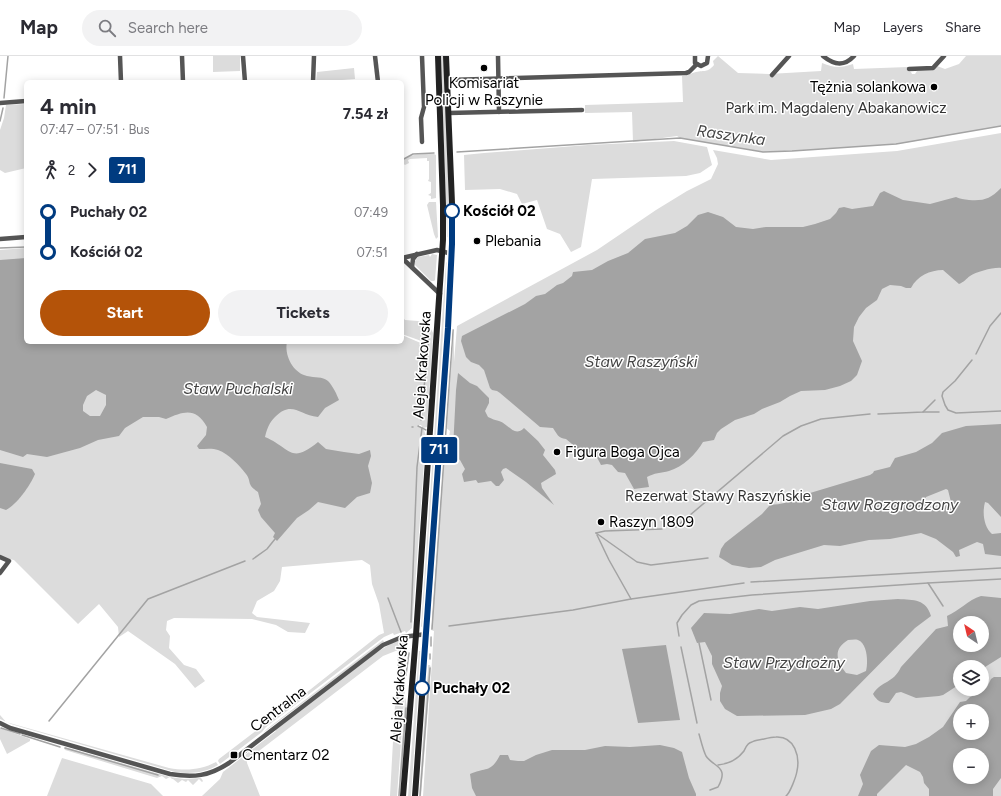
<!DOCTYPE html>
<html lang="en">
<head>
<meta charset="utf-8">
<style>
  body { margin:0; font-family:Figtree,sans-serif; background:#f2f2f3; color:#2b2b33; height:100vh; display:flex; flex-direction:column; font-size:15px; white-space:nowrap }
  * { box-sizing:border-box; margin:0 }
  p { font-size:13px; color:#7c7c81 }
  .icon { flex:none; width:22px; height:22px; fill:none; stroke:currentColor; stroke-width:2; stroke-linecap:round; stroke-linejoin:round }
  .map { position:relative; flex:1; overflow:hidden }
  .side { position:absolute; left:24px; top:24px; width:380px; height:264px; display:flex; flex-direction:column; background:#fff; border-radius:6px; box-shadow:0 2px 10px #0003 }
  .side>* { flex:none }
  .badge { padding:0 8px; border-radius:3px; font-size:14px; line-height:26px }
  .needle { width:26px; rotate:325deg }
  .tools { position:absolute; left:953px; top:560px; display:grid; gap:8px }
  .tools a { display:grid; place-items:center; width:36px; height:36px; border-radius:50%; background:#fff; box-shadow:0 2px 10px #0003; font-size:20px }
  .map>.badge { position:absolute; translate:-50% -50%; box-shadow:0 0 0 2px #fff }
  .legs { display:flex; align-items:center; gap:6px; height:44px; padding:0 16px; font-size:13px }
  .legs p { margin-inline-start:auto }
  .headline { display:flex; align-items:center; justify-content:space-between; height:68px; padding:0 16px }
  h1 { font-size:22px; font-weight:700; line-height:30px }
  .cta { display:flex; gap:8px; margin-top:auto; padding:8px 16px }
  .cta a { flex:1; height:46px; border-radius:24px; background:#b45309; color:#fff; font-size:16px; font-weight:700; line-height:46px; text-align:center }
  .cta a+a { background:#f2f2f3; color:#2b2b33 }
  ul { padding:0 16px; list-style:none }
  li { display:flex; align-items:center; gap:14px; height:40px; font-size:15px }
  li i { display:grid; place-items:center; width:6px; height:100%; margin:0 5px; background:currentColor }
  li i::after { content:''; width:10px; height:10px; margin:-5px; border:3px solid; border-radius:50%; background:#fff }
  li p { margin-inline-start:auto }
  li:first-child i { background:linear-gradient(#0000 50%,currentColor 0) }
  li:last-child i { background:linear-gradient(currentColor 50%,#0000 0) }
  header { display:flex; align-items:center; gap:24px; box-sizing:border-box; height:56px; padding:0 20px; background:#fff; border-bottom:1px solid #e1e1e2 }
  header strong { font-size:19px }
  nav { display:flex; gap:22px; margin-inline-start:auto; font-size:14px }
  .search { width:280px; height:36px; background:#f2f2f3; display:flex; align-items:center; gap:10px; box-sizing:border-box; padding:0 14px; border-radius:22px; color:#7c7c81; font-size:15px }
  .map>svg:first-child { display:block }
  .green { fill:#dcdcdc; fill-rule:evenodd }
  .water { fill:#a3a3a3; fill-rule:evenodd }
  .lines { fill:none; stroke-linecap:round; stroke-linejoin:round }
  .stream { stroke:#a3a3a3; stroke-width:1.5 }
  .minor { stroke:#555; stroke-width:4.5 }
  .secondary { stroke:#222; stroke-width:6 }
  .line-1-casing { stroke:#fff; stroke-width:9 }
  .line-1 { stroke:#003b80; stroke-width:6 }
  .poi-dot { fill:#000; stroke:#fff; stroke-width:1.5 }
  .stop-1-dot { fill:#fff; stroke:#003b80; stroke-width:2 }
  .labels { text-anchor:middle; dominant-baseline:central; stroke-width:3; stroke-linejoin:round; paint-order:stroke }
  .poi-label { font-size:15px; fill:#000; stroke:#fff; text-anchor:start }
  .park-label { font-size:15px; fill:#333; stroke:#fff }
  .stop-label { font-size:15px; font-weight:bold; fill:#000; stroke:#fff; text-anchor:start }
  .street-label { font-size:15px; fill:#000; stroke:#fff }
  .water-label { font-size:16px; font-style:italic; fill:#444; stroke:#fff }
</style>
</head>
<body>
<header>
<strong>Map</strong>
<div class="search"><svg class="icon" aria-label="search" viewBox="0 0 24 24"><circle cx="10" cy="10" r="6"/><path d="M15 15l6 6"/></svg>Search here</div>
<nav><a>Map</a><a>Layers</a><a>Share</a></nav>
</header>
<div class="map">
<svg width="1001" height="740" viewBox="0 0 1001 740">
  <rect width="100%" height="100%" fill="#fff"/>
  <g class="green">
    <polygon points="213,0 240,0 240,15 213,16"/>
    <polygon points="441,0 444,0 450,182 447,181"/>
    <path d="M718 0 738 17 769 18 821 15 822 7C835 12 840 12 853 8L854 13 908 11V15L911 16 912 18H915L917 15 937 10 945 13 959 8 966 0H1001V70L898 88 792 95 763 96 680 82 677 80 633 86 632 56 585 57V49L683 46 682 20C688 20 691 17 696 16 705 14 707 17 714 9L713 5Z"/>
    <polygon points="354,12 355,23 316,26 317,16"/>
    <polygon points="26,48 26,112 5,117 0,114 0,74 4,62 6,49"/>
    <path d="M1001 77V740H423L434 575 431 574 444 380H449L450 375 445 371 451 273H454V306L457 270 597 194 656 154 687 135 711 123 718 108 717 102 713 94 771 104 897 95ZM960 567H982V589H960ZM960 611H982V633H960ZM960 655H982V677H960ZM960 699H982V721H960Z"/>
    <polygon points="674,85 707,91 712,109 700,117 686,120 592,123 581,191 571,196 560,178 547,173 537,144 522,148 517,138 500,133 465,134 464,99 484,97 588,89"/>
    <path d="M434 98 436 99V142L431 143V140L428 139 431 137V126L428 125 429 123V105H427V102L410 103 408 104 409 107 405 109 402 106C409 97 422 98 434 98Z"/>
    <polygon points="429,146 436,146 438,181 436,183 434,178 427,149"/>
    <polygon points="26,192 26,286 402,286 402,279 423,288 422,323 424,296 429,271 431,273 433,277 427,371 423,372 421,369 419,369 419,371 424,374 426,380 412,572 406,577 405,575 394,579 393,577 384,581 266,671 262,676 220,708 218,705 219,703 311,633 379,579 384,577 379,548 372,528 370,509 362,504 282,511 280,525 274,535 257,545 252,557 257,561 310,567 305,577 288,576 276,569 252,563 174,562 167,565 166,574 170,580 169,592 184,609 196,613 205,625 195,632 175,608 128,575 119,581 118,571 99,548 78,568 14,504 0,501 0,194"/>
    <polygon points="432,198 437,199 435,224 434,225 431,225 415,209 415,205 418,201 429,199 430,201"/>
    <polygon points="447,206 443,284 423,570 421,571 446,207"/>
    <polygon points="402,260 405,264 418,265 428,270 424,286 402,278"/>
    <polygon points="404,583 406,591 403,620 405,622 405,629 403,629 403,631 405,632 397,740 390,740 398,594 383,600 247,704 247,707 260,740 202,740 220,723 223,716 276,675 275,674 374,598 392,587"/>
    <polygon points="383,584 384,586 263,677 267,673"/>
    <polygon points="419,595 421,595 411,740 408,740"/>
    <polygon points="428,609 430,609 431,612 421,740 419,740"/>
    <polygon points="405,641 407,651 400,740 398,740"/>
    <path d="M0 659 6 666 169 712C186 715 201 714 216 706L218 709C205 717 190 718 175 716L11 668 0 663Z"/>
    <polygon points="0,672 30,683 30,685 7,698 0,683"/>
    <polygon points="65,691 170,721 184,723 201,722 203,725 202,726 199,723 193,729 188,724 186,726 182,724 178,727 173,723 172,723 170,721 166,723 162,720 157,722 65,694 64,692"/>
    <polygon points="62,702 151,728 163,740 47,740"/>
  </g>
  <g class="water">
    <path d="M1001 132V212C994 211 976 216 970 220 966 223 964 226 959 228L943 214C930 214 917 220 911 232H906L901 230 890 229 882 233 877 244 866 252 859 261 854 271 853 285 862 305 857 319 851 325 840 330 825 334 801 335 790 340 780 346 762 353 754 358 735 364 721 373 717 377 714 384 703 386C696 398 683 411 669 415 661 417 654 417 647 421L649 431 634 433 625 417 618 416 612 409 607 408 601 409C598 403 596 398 588 396L584 398 566 383C558 382 557 378 553 372L540 371 500 337 497 335 492 334 490 332 484 314 479 309 471 306 466 301 461 285 462 280 525 248 536 240 545 238 557 229 563 227 572 220 573 216 592 214 608 205 628 197 645 183 675 177 687 170 698 159 708 156 723 161 736 171 753 173 766 171H803L815 168 830 163 836 157 839 152 844 151 852 153 873 150 880 137 884 135 903 144 930 148 956 141C960 143 964 143 969 144 984 145 990 143 1001 132Z"/>
    <path d="M26 202V286H287C284 299 293 317 307 320 315 322 322 320 328 325 333 330 337 339 339 344L325 352 318 361C299 359 292 344 275 361 269 367 267 373 265 381 291 392 290 409 318 386L326 393 344 396 359 398 370 394 371 400 368 410 372 427 370 437 357 441 345 452 318 446 309 454 297 462 277 485 273 481 275 477 261 461 258 454 261 448 258 436C246 428 252 426 246 418 239 409 229 398 218 394 213 392 205 393 199 393L197 390 206 379 207 371C196 351 184 355 166 363L159 361H143L125 372 119 380 98 384 80 392 47 401 27 398 23 401 0 394V204ZM96 334 106 339V349L100 360H90L83 355V349L87 340Z"/>
    <path d="M458 317 470 327 477 330 489 342V347L485 355 488 361C492 363 495 364 499 365 509 368 514 382 524 372L538 385 545 394 543 399 555 414 556 418 541 427 542 432 554 449 526 426 506 412 503 413 501 416 504 424 499 430H496L491 425 478 427 476 424 464 426 462 418 465 413 460 404 456 402 453 393 456 334Z"/>
    <path d="M1001 368V461L988 447 985 446C982 457 984 471 992 478L1001 477V500L985 498 983 488 977 486 959 494 960 500 956 501 953 496 936 483 921 477 890 483 869 484 840 490 824 489 775 504 761 511 749 512 732 509 719 501 721 493 725 487 762 458 770 449C781 448 791 447 800 440L870 419 873 417 874 415 890 411 895 402 916 396 932 387 942 377 966 370ZM946 433 948 434 951 446C944 453 931 452 924 445L926 441Z"/>
    <path d="M0 407 32 413 35 418C30 430 17 448 6 454L0 452Z"/>
    <path d="M981 540 1001 542V601L985 611H960V628L943 639 939 640 916 642 901 636 896 637 889 647C881 647 877 645 873 638 882 624 893 628 901 611L936 573 948 570 947 560C959 555 968 544 981 540ZM960 567H982V589H960Z"/>
    <path d="M898 543C914 544 926 543 931 560L915 572 840 648 831 653 805 659 737 660 725 653 720 645V637L722 630 712 608V600L705 586 697 587 691 572 704 557 730 558 759 553 772 555 800 551 818 553 870 545ZM848 584C851 584 855 583 858 584 868 588 868 607 866 615L857 619 846 617C836 604 833 593 848 584Z"/>
    <polygon points="666,589 680,664 638,667 622,593"/>
    <path d="M994 621H1001V722L993 733V740H929V733L924 727 923 721 920 716 906 709 877 738V740H858L863 728 860 719 871 695 879 689 905 691 916 688 929 681 943 671 960 646 966 645 970 641 980 637 987 631 991 623ZM960 655H982V677H960ZM960 699H982V721H960Z"/>
    <path d="M660 689 674 692 682 696 689 722 696 738V740H476L472 732 470 718C486 711 491 717 500 699H508L510 704 518 705H524L536 699 552 694H585L605 690 630 691Z"/>
  </g>
  <g class="lines">
    <g class="stream">
      <polyline points="4,42 8,0"/>
      <polyline points="0,65 3,52"/>
      <polyline points="457,96 680,82 763,96 792,95 896,88 1001,70"/>
      <polyline points="402,104 413,98 434,97"/>
      <polyline points="0,192 26,191"/>
      <polyline points="976,298 990,270 1001,257"/>
      <polyline points="972,304 955,325 943,336 942,340 945,349 948,354 956,357 1001,355"/>
      <polyline points="923,356 939,356"/>
      <polyline points="878,358 923,356 935,344"/>
      <polyline points="421,364 429,280"/>
      <polyline points="418,370 426,374"/>
      <polyline points="412,371 413,371"/>
      <polyline points="676,471 783,380 801,370 821,363 870,358"/>
      <polyline points="596,477 637,506 651,509 708,502"/>
      <polyline points="596,477 605,475 662,473"/>
      <polyline points="597,479 609,504 631,543"/>
      <polyline points="253,503 267,493 275,483"/>
      <polyline points="751,526 1001,512"/>
      <polyline points="388,542 401,576"/>
      <polyline points="943,550 928,527 1001,523"/>
      <polyline points="411,566 417,411 422,372"/>
      <polyline points="449,570 573,554 631,543 744,527"/>
      <polyline points="432,573 453,274"/>
      <polyline points="679,580 677,567 682,559 691,549 699,545 752,539 928,527"/>
      <polyline points="699,587 711,644"/>
      <polyline points="431,590 431,581"/>
      <polyline points="681,591 697,667"/>
      <polyline points="430,603 430,598"/>
      <polyline points="406,619 409,597"/>
      <polyline points="397,649 400,585"/>
      <polyline points="49,665 148,543 245,505"/>
      <polyline points="1,672 20,678"/>
      <path d="M699 678C701 685 703 694 706 700 713 711 730 710 718 731L710 734"/>
      <polyline points="22,679 60,691"/>
      <polyline points="65,692 158,719"/>
      <path d="M718 709C729 708 737 704 744 695 746 691 747 687 752 686 755 684 760 684 764 683 768 682 772 681 776 681 795 680 800 701 797 715 796 721 790 737 786 740"/>
      <polyline points="399,740 406,652"/>
      <polyline points="420,740 430,612"/>
    </g>
    <g class="minor">
      <polyline points="120,0 121,26"/>
      <polyline points="182,0 183,26"/>
      <polyline points="243,0 245,26"/>
      <polyline points="375,0 378,26"/>
      <polyline points="422,0 424,51 421,62 422,86"/>
      <polyline points="498,0 499,56"/>
      <polyline points="695,0 695,7 701,10 707,7 708,0"/>
      <path d="M823 0C834 9 844 11 854 0"/>
      <polyline points="909,13 933,12 944,0"/>
      <polyline points="772,19 789,0"/>
      <polyline points="447,24 686,17 689,16 697,8"/>
      <polyline points="313,26 314,0"/>
      <polyline points="0,47 26,45"/>
      <polyline points="449,57 582,54"/>
      <polyline points="0,183 26,181"/>
      <polyline points="402,202 440,238"/>
      <polyline points="402,202 437,194 452,198"/>
      <polyline points="412,211 413,203 417,198"/>
      <polyline points="0,501 9,505 0,517"/>
      <path d="M0 667 10 672 170 718C194 722 209 720 229 707L383 589 402 581 427 578"/>
    </g>
    <g class="secondary">
      <polyline points="403,740 416,579 443,184 443,149 438,0"/>
      <polyline points="415,740 448,272 452,187 452,147 446,0"/>
    </g>
  </g>
  <g class="lines">
    <defs>
      <polyline id="line-1" points="422,632 448,272 452,188 452,155"/>
    </defs>
    <use href="#line-1" class="line-1-casing"/>
    <use href="#line-1" class="line-1"/>
  </g>
  <g class="poi-dot">
    <circle cx="484" cy="12" r="4"/>
    <circle cx="934" cy="31" r="4"/>
    <circle cx="477" cy="185" r="4"/>
    <circle cx="557" cy="396" r="4"/>
    <circle cx="601" cy="466" r="4"/>
    <rect x="230" y="695" width="8" height="8" rx="2"/>
  </g>
  <g class="stop-1-dot">
    <circle cx="452" cy="155" r="7"/>
    <circle cx="422" cy="632" r="7"/>
  </g>
  <g class="labels">
    <g class="poi-label">
      <text x="484" y="27" text-anchor="middle">Komisariat<tspan x="484" dy="17">Policji w Raszynie</tspan></text>
      <text x="926" y="31" text-anchor="end">Tężnia solankowa</text>
      <text x="485" y="185">Plebania</text>
      <text x="565" y="396">Figura Boga Ojca</text>
      <text x="609" y="466">Raszyn 1809</text>
      <text x="242" y="699">Cmentarz 02</text>
    </g>
    <g class="park-label">
      <text x="836" y="52">Park im. Magdaleny Abakanowicz</text>
      <text x="718" y="440">Rezerwat Stawy Raszyńskie</text>
    </g>
    <g class="stop-label">
      <text x="463" y="155">Kościół 02</text>
      <text x="433" y="632">Puchały 02</text>
    </g>
    <g class="street-label">
      <text transform="translate(422 309) rotate(-86)">Aleja Krakowska</text>
      <text transform="translate(399 633) rotate(-86)">Aleja Krakowska</text>
      <text transform="translate(278 653) rotate(-37)">Centralna</text>
    </g>
    <g class="water-label">
      <text transform="translate(731 79) rotate(8)">Raszynka</text>
      <text x="641" y="305">Staw Raszyński</text>
      <text x="238" y="332">Staw Puchalski</text>
      <text x="890" y="448">Staw Rozgrodzony</text>
      <text x="784" y="606">Staw Przydrożny</text>
    </g>
  </g>
</svg>
<div class="tools">
<a><svg class="needle" viewBox="-14 -14 28 28"><path d="M0-13l5 13h-10z" fill="#e53935"/><path d="M0 13l5-13h-10z" fill="#7c7c81"/></svg></a>
<a><svg class="icon" aria-label="layers" viewBox="0 0 24 24"><path d="M12 4l9 5-9 5-9-5zM3 14l9 5 9-5"/></svg></a>
<a>+</a>
<a>−</a>
</div>
<b class="badge" style="left:439px;top:394px;background:#003b80;color:#fff">711</b>
<section class="side">
<div class="headline"><div><h1>4 min</h1><p>07:47 – 07:51 · Bus</p></div><b>7.54 zł</b></div>
<div class="legs"><svg class="icon" aria-label="walk" viewBox="0 0 24 24"><circle cx="13" cy="4" r="2"/><path d="M13 8l-2 6 4 7M11 14l-3 7M7 12l3-4h3l4 4"/></svg>2<svg class="icon" aria-label="forward" viewBox="0 0 24 24"><path d="M9 5l7 7-7 7"/></svg><b class="badge" style="background:#003b80;color:#fff">711</b></div>
<ul>
<li><i style="color:#003b80"></i><b>Puchały 02</b><p>07:49</p></li>
<li><i style="color:#003b80"></i><b>Kościół 02</b><p>07:51</p></li>
</ul>
<div class="cta"><a>Start</a><a>Tickets</a></div>
</section>
</div>
</body>
</html>
